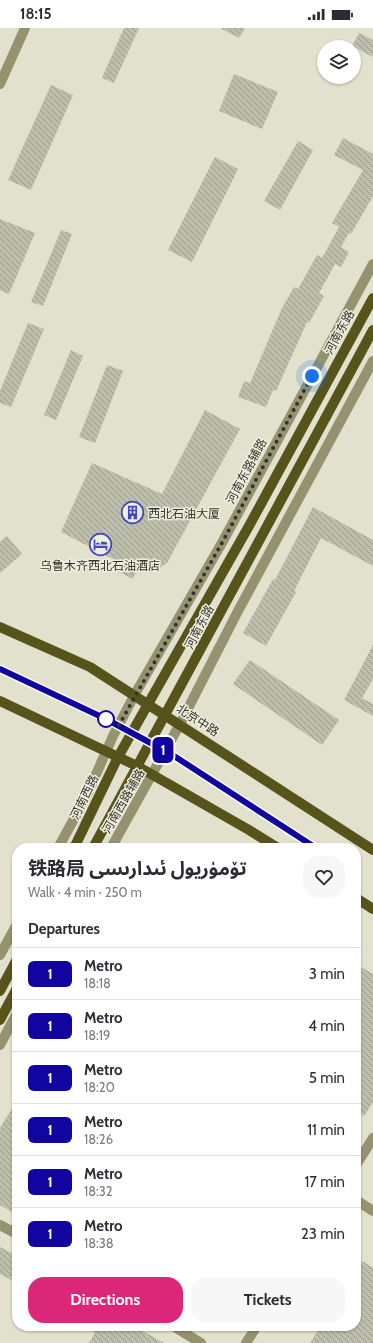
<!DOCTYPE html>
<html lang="en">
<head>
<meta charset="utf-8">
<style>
  body { margin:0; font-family:Cabin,"Noto Sans Arabic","Noto Sans SC",sans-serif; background:#f7f7f7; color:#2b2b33; height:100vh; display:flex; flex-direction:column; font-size:15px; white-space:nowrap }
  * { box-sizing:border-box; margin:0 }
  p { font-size:13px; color:#7c7c81 }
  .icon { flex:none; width:22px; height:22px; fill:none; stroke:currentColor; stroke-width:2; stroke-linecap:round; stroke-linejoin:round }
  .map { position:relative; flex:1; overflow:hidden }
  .sheet { position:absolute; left:12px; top:815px; width:349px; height:488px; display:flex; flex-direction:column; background:#fff; border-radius:16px; box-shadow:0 1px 3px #0004 }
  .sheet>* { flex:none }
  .badge { padding:0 8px; border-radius:6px; font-size:14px; line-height:26px }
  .buttons { position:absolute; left:317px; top:12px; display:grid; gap:8px }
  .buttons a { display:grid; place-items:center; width:44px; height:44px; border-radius:50%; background:#fff; box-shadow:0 1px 3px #0004; font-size:20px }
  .you { position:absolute; width:20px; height:20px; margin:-10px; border:3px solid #fff; border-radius:50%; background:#1a73e8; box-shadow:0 0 0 6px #1a73e833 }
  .map>.badge { position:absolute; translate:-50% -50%; box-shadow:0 0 0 2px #fff }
  h2 { padding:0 16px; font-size:15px; line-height:36px }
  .round { display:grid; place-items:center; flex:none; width:42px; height:42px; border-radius:16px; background:#f7f7f7 }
  .headline { display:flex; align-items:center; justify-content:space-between; height:68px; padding:0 16px }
  h1 { font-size:19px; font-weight:700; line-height:30px }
  .cta { display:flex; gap:8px; margin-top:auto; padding:8px 16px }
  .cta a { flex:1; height:46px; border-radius:16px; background:#db2777; color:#fff; font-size:16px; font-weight:700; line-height:46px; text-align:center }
  .cta a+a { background:#f7f7f7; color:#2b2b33 }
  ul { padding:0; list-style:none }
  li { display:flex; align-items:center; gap:12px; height:52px; padding:0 16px; border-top:1px solid #e1e1e2 }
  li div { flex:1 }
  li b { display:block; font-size:15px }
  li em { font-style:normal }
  li .badge { min-width:44px; font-weight:700; text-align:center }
  .status { display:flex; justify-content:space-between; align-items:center; height:28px; padding:0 20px; background:#fff; direction:ltr }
  .status svg { height:11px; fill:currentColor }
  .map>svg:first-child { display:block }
  .building { fill:url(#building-back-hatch) }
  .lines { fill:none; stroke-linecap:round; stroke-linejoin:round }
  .minor { stroke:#95936f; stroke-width:10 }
  .major { stroke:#57541b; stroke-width:10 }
  .line-casing { stroke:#fff; stroke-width:9 }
  .line { stroke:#10069f; stroke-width:6 }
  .walk { stroke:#33332c; stroke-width:4; stroke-dasharray:0 7.2 }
  .stop-dot { fill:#fff; stroke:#10069f; stroke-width:2 }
  .labels { text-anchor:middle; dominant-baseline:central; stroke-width:3; stroke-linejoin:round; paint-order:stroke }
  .street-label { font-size:12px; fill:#33332c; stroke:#eeeedc }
  .poi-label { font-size:12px; fill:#33332c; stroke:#eeeedc; text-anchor:start }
</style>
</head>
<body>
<div class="status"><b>18:15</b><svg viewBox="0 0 49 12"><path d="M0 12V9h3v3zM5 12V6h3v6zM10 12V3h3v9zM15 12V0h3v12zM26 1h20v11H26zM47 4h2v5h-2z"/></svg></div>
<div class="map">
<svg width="373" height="1315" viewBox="0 0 373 1315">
  <defs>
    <pattern id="building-back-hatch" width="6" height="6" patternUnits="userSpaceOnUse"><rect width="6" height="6" fill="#bebeac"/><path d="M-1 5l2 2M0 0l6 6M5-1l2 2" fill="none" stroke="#9b9b8c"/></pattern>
  </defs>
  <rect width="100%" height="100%" fill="#e1e1ce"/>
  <g class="building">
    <polygon points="124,0 139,0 114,55 102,50"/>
    <polygon points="220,0 245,0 239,10"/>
    <polygon points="359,5 373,12 373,29 352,18"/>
    <polygon points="234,46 278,64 262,101 219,83"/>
    <polygon points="51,57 73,67 31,162 8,152"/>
    <polygon points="343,110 373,126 373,168 351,206 349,205 341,219 349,224 341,239 335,236 319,265 324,268 309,295 307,294 276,363 273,362 266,379 238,369 244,353 250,355 282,280 294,259 298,261 317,227 322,230 339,199 332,195 363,142 334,127"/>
    <polygon points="298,113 313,122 280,182 264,173"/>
    <polygon points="215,129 238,141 192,234 168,222"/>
    <polygon points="0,191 35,205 9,266 0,262"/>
    <polygon points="61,202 72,206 43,278 31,274"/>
    <polygon points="28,295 44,301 11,379 0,375 0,363"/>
    <polygon points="71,322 83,328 56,392 44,387"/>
    <polygon points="107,337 123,343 95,415 79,409"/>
    <polygon points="205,382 240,401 167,535 151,545 137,542 133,551 113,541 117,533 61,504 92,435 162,466"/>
    <polygon points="313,479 373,512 373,538 321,510 294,563 296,564 266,618 243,605 273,551 275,552"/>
    <polygon points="7,508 22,526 0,545 0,514"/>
    <polygon points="373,617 373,651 362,670 373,676 373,688 344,672"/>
    <polygon points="250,632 339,692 322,717 233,656"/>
    <polygon points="356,936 373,946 373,1074 364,1088 356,1083"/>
    <polygon points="17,1072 17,1187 0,1177 0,1100"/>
    <polygon points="0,1219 17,1228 17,1255 0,1246"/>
    <polygon points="362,1233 373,1240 373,1315 310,1315 321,1298 356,1298 356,1243"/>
    <polygon points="83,1298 134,1298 164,1315 89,1315 95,1305"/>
  </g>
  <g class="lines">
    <g class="minor">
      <polyline points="0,56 25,0"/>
      <polyline points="58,820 86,769 113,708 135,666 223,513 373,236"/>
      <polyline points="111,820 180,696 238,583 373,333"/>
      <polyline points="0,927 17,896"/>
      <polyline points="0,1017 17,985"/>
      <polyline points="356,1137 373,1110"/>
      <polyline points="356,1172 373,1183"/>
      <polyline points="0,1197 17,1206"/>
      <polyline points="173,1298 201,1315"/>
      <polyline points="246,1315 257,1298"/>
    </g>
    <g class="major">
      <polyline points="0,599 90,639 373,822"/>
      <polyline points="0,673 137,738 249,802 278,820"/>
      <polyline points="74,820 118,729 249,498 373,270"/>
      <polyline points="93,820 373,302"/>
      <polyline points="356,870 373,881"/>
      <polyline points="0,963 17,931"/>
      <polyline points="0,992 17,960"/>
    </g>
  </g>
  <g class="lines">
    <defs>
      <polyline id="line" points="0,641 106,691 171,726 316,820"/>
    </defs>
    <use href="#line" class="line-casing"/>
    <use href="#line" class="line"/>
    <polyline class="walk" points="106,691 119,697 223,513 312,348"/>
  </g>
  <defs>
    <symbol id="building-ring" viewBox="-11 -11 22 22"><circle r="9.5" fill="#eeeedc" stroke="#4347bc" stroke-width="1.5"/><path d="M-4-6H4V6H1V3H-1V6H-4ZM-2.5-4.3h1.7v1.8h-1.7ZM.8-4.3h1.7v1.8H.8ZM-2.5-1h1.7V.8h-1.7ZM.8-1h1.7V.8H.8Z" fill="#4347bc"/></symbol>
    <symbol id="hotel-ring" viewBox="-11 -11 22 22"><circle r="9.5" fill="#eeeedc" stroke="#4347bc" stroke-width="1.5"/><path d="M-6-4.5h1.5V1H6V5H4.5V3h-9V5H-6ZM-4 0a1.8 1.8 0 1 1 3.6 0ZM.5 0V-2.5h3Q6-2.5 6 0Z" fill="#4347bc"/></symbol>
  </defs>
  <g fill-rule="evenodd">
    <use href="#building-ring" x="120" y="472" width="25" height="25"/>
    <use href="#hotel-ring" x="88" y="504" width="25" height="25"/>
  </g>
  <circle class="stop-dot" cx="106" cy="691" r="8"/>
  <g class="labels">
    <g class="street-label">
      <text transform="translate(339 304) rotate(-61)">河南东路</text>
      <text transform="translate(246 443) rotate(-62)">河南东路辅路</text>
      <text transform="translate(199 599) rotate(-62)">河南东路</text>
      <text transform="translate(198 692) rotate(33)">北京中路</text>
      <text transform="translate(84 769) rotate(-64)">河南西路</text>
      <text transform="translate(123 773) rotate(-60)">河南西路辅路</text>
    </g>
    <g class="poi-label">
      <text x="148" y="485">西北石油大厦</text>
      <text x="100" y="537" text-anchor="middle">乌鲁木齐西北石油酒店</text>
    </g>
  </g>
</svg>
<div class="buttons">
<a><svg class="icon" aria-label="layers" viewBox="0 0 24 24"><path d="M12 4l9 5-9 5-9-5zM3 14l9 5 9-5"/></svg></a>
</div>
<div class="you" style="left:312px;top:348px"></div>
<b class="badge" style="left:163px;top:722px;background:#10069f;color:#fff">1</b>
<section class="sheet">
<div class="headline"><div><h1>铁路局 تۆمۈريول ئىدارىسى</h1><p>Walk · 4 min · 250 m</p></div><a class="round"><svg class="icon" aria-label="heart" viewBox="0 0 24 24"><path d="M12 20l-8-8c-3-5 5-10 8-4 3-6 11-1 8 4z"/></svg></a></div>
<h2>Departures</h2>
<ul>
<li><span class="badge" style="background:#10069f;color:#fff">1</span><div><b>Metro</b><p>18:18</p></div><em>3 min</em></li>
<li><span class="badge" style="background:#10069f;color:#fff">1</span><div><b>Metro</b><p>18:19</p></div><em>4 min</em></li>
<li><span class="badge" style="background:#10069f;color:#fff">1</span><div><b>Metro</b><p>18:20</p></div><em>5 min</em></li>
<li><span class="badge" style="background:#10069f;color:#fff">1</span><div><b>Metro</b><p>18:26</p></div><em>11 min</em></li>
<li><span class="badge" style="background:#10069f;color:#fff">1</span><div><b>Metro</b><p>18:32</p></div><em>17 min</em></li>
<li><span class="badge" style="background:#10069f;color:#fff">1</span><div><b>Metro</b><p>18:38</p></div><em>23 min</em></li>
</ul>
<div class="cta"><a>Directions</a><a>Tickets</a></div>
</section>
</div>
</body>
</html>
